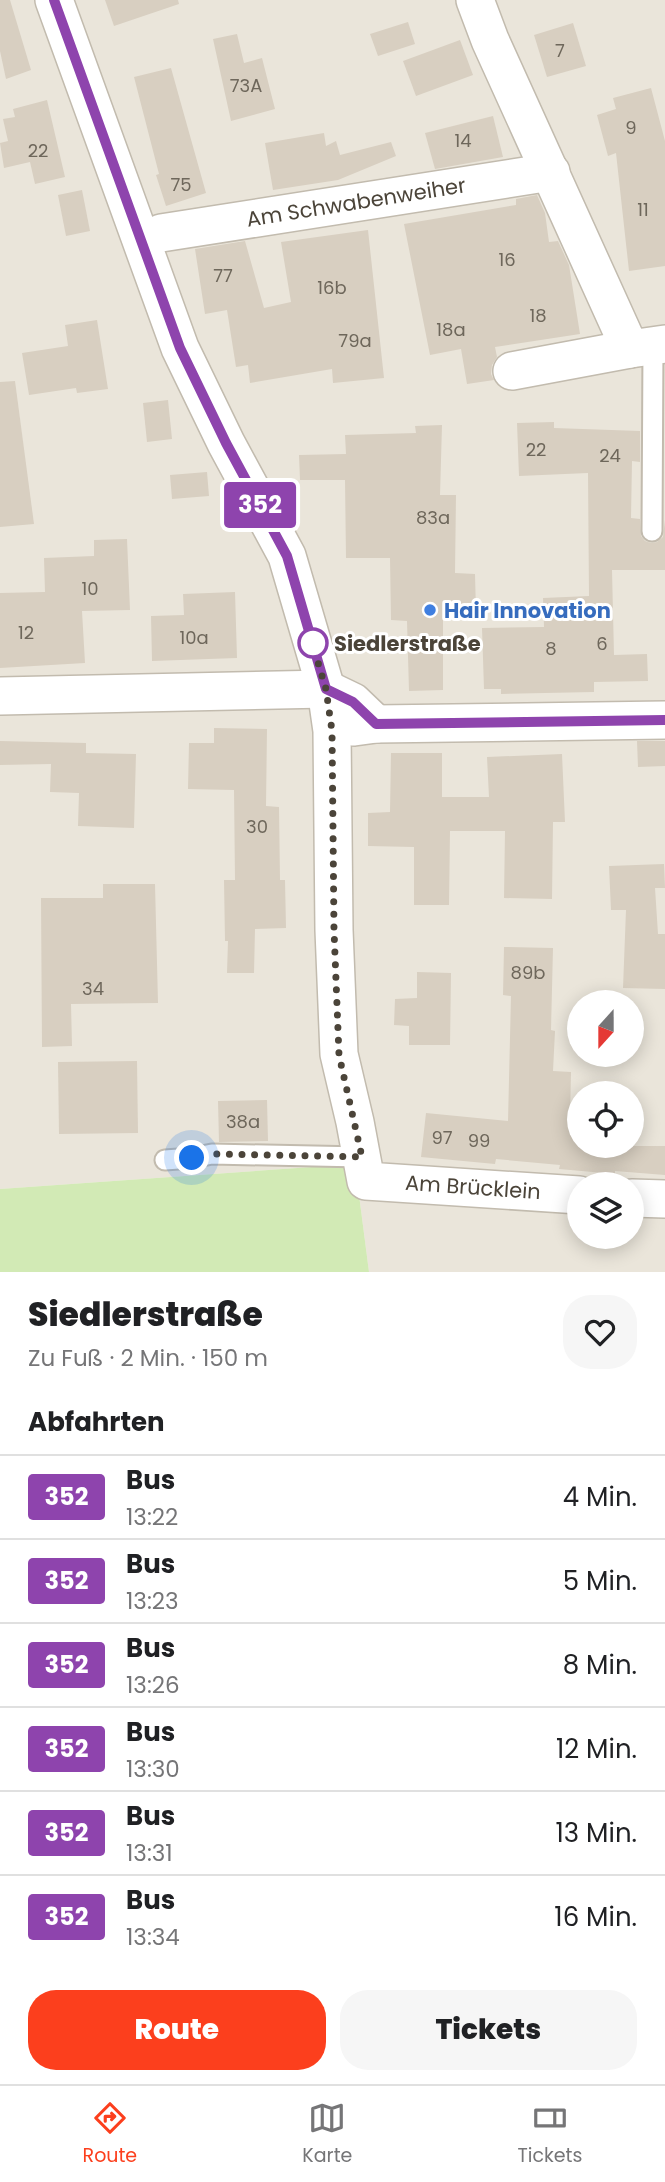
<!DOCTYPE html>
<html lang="de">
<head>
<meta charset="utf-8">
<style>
  body { margin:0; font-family:Poppins,sans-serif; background:#f6f6f6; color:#202124; height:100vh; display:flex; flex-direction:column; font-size:26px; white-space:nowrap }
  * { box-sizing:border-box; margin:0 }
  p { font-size:23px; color:#757577 }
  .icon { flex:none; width:38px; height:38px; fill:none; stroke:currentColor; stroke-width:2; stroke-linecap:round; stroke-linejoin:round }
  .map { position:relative; height:1272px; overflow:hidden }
  .panel { display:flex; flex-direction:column; background:#fff; flex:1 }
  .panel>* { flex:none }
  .badge { padding:0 14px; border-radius:5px; font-size:24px; line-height:46px }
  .needle { width:46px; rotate:201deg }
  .controls { position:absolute; left:567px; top:990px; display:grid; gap:14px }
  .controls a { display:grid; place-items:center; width:77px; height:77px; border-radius:50%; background:#fff; box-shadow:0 4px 18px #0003; font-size:35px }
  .you { position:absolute; width:35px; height:35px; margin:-18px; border:5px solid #fff; border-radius:50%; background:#1a73e8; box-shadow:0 0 0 10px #1a73e833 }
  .map>.badge { position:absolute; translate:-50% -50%; box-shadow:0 0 0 4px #fff }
  h2 { padding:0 28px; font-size:26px; line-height:63px }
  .round { display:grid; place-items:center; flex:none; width:74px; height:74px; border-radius:28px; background:#f6f6f6 }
  .overview { display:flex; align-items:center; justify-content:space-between; height:119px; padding:0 28px }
  h1 { font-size:33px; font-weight:800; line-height:52px }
  .action { display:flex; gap:14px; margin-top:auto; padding:14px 28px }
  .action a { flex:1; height:80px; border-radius:28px; background:#fc3f1d; color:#fff; font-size:28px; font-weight:800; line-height:80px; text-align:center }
  .action a+a { background:#f6f6f6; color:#202124 }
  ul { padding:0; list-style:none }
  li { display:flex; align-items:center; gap:21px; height:84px; padding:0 28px; border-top:2px solid #e0e0e0 }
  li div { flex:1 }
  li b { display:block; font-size:26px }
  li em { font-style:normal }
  li .badge { min-width:77px; font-weight:700; text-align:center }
  .tab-bar { display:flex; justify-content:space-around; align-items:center; height:98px; border-top:2px solid #e0e0e0; background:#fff; font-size:19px; color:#757577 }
  .tab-bar a { display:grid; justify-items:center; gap:4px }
  .tab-bar .on { color:#fc3f1d }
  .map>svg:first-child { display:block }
  .residential { fill:#eae5da; fill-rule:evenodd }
  .green { fill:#d2eab5 }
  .building { fill:#d8cfc1 }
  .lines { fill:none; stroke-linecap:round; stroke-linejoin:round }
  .lane-casing { stroke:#c2bbae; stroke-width:23 }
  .street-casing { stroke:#c2bbae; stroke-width:40 }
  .lane { stroke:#fff; stroke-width:19 }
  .street { stroke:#fff; stroke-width:37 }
  .line-casing { stroke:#fff; stroke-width:16 }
  .line { stroke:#8e44ad; stroke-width:10 }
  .walk { stroke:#4b4439; stroke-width:7; stroke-dasharray:0 12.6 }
  .shop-dot { fill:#3f7fe0; stroke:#fff; stroke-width:2.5 }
  .stop-dot { fill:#fff; stroke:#8e44ad; stroke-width:3.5 }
  .labels { text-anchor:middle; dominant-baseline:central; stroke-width:6; stroke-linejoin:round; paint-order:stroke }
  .number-label { font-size:18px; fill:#6e675b }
  .street-label { font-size:21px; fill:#4b4439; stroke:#fff }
  .shop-label { font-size:21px; font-weight:bold; fill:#366cbe; stroke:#fff; text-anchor:start }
  .stop-label { font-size:21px; font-weight:bold; fill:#4b4439; stroke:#fff; text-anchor:start }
</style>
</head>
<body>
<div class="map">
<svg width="665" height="1272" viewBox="0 0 665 1272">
  <rect width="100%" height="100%" fill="#f6f3ec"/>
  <path class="residential" d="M0 0H665V1272H369L355 1164 0 1189ZM579 1003H632V1055H579ZM579 1094H632V1146H579ZM579 1185H632V1237H579Z"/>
  <polygon class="green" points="355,1164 369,1272 0,1272 0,1189"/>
  <g class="building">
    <polygon points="0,0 10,0 31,70 6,79 0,51"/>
    <polygon points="105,0 178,0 179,4 114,26"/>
    <polygon points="408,22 415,44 378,56 370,34"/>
    <polygon points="573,23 586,66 547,77 534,35"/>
    <polygon points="237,34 244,63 262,58 275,109 231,121 213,39"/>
    <polygon points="460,40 473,75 416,96 403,61"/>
    <polygon points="171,68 206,193 166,206 156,175 159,174 134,77"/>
    <polygon points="651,88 665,141 665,266 629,271 616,153 608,156 597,115 616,109 613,98"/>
    <polygon points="47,100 65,177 35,184 30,162 4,168 0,143 8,141 3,119 15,117 13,109"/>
    <polygon points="493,116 503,157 435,169 425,133"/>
    <polygon points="324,133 326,146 336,141 340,155 391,142 396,156 338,180 273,190 265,143"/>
    <polygon points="82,190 90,231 66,236 58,195"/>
    <polygon points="537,195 545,213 549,242 558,241 569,265 580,334 495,347 497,357 492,365 491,374 494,380 467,384 461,349 430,355 404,224 516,205 516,199"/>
    <polygon points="368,230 384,378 333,383 332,369 250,383 248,365 236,367 227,310 205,314 195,249 245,241 264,308 291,302 281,242"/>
    <polygon points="97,320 108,389 77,393 76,388 29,395 22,353 68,346 65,325"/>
    <polygon points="15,381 34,524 0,527 0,382"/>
    <polygon points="168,400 172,439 147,442 143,403"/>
    <polygon points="554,422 554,428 640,431 640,462 632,461 631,518 640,519 641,536 645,541 651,543 657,542 663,537 665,520 665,570 612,570 614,655 647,654 648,681 594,682 594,692 501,694 501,689 484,689 482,628 544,627 543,598 589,596 588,473 519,476 517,423"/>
    <polygon points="442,425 440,495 456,495 455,573 475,574 476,612 443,613 443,690 409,691 407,621 391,620 390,558 346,558 345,480 300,480 299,455 346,454 345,435 416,433 415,426"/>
    <polygon points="207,472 209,496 172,499 170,475"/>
    <polygon points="127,539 130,610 82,611 85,663 0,668 0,593 45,592 44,558 94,556 94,540"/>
    <polygon points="235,592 237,658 152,661 151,616 184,615 183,594"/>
    <polygon points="214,728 267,729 266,806 279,807 280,880 285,880 286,928 255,929 254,973 227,973 228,941 225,941 224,880 235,880 234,790 188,789 189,743 214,743"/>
    <polygon points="0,741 86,743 86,753 136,754 134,828 78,826 79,793 50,792 51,764 0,765"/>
    <polygon points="637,741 665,741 665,766 638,767"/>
    <polygon points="391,753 442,753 442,797 489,797 487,757 562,754 565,822 553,822 552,899 504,898 505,831 450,831 449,905 414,905 414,847 368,846 368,813 390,812"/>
    <polygon points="664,864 665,888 655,888 658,934 665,934 665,989 623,988 626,910 611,910 609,866"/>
    <polygon points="103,884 155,884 158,1003 71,1004 72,1046 42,1047 41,898 103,898"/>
    <polygon points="504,947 553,948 551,1030 555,1031 553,1071 571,1072 570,1118 579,1119 579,1146 665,1146 665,1175 615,1171 615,1174 559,1169 560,1165 496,1159 495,1164 421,1157 426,1113 508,1121 511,996 503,995"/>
    <polygon points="417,972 451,973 450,1045 409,1045 409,1026 394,1025 395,999 417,998"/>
    <polygon points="137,1061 138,1133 59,1134 58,1062"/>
    <polygon points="267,1100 268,1141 219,1142 218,1101"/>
  </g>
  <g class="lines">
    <defs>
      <g id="lane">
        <polyline points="652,531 653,346"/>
        <polyline points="165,1160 192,1158 212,1154 362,1157"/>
      </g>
      <g id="street">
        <polyline points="54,0 180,348 226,443 287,556 326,689 332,731 334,930 339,1054 355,1122 366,1181 579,1195"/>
        <polyline points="475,0 490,40 630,349 665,344"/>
        <polyline points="161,233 551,172"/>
        <polyline points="512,371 630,349"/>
        <polyline points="0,696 326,689 353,702 376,724"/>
        <polyline points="354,727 376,724 665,720"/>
        <polyline points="632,1198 665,1199"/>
      </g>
    </defs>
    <use href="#lane" class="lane-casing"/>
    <use href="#street" class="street-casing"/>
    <use href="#lane" class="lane"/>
    <use href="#street" class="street"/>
  </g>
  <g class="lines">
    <defs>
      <polyline id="line" points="54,0 180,348 226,443 287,556 326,689 353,702 376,724 665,720"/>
    </defs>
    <use href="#line" class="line-casing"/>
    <use href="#line" class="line"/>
    <polyline class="walk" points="192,1158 212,1154 362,1157 339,1055 334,930 332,731 326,689 310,636 313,643"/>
  </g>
  <circle class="shop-dot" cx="430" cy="610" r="7"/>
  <circle class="stop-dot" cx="313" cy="643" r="14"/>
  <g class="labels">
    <g class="number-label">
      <text x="560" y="50">7</text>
      <text x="246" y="85">73A</text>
      <text x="631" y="127">9</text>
      <text x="463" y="140">14</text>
      <text x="38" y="150">22</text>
      <text x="181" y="184">75</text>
      <text x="643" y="209">11</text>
      <text x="507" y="259">16</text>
      <text x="223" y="275">77</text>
      <text x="332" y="287">16b</text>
      <text x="538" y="315">18</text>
      <text x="451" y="329">18a</text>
      <text x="355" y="340">79a</text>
      <text x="536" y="449">22</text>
      <text x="610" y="455">24</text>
      <text x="433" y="517">83a</text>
      <text x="90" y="588">10</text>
      <text x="26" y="632">12</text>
      <text x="194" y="637">10a</text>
      <text x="602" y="643">6</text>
      <text x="551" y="648">8</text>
      <text x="257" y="826">30</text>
      <text x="528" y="972">89b</text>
      <text x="93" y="988">34</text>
      <text x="243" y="1121">38a</text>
      <text x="442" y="1137">97</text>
      <text x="479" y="1140">99</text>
    </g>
    <g class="street-label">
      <text transform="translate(356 202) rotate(-9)">Am Schwabenweiher</text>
      <text transform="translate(473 1187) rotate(4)">Am Brücklein</text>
    </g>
    <g class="shop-label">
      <text x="444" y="610">Hair Innovation</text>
    </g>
    <g class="stop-label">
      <text x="334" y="643">Siedlerstraße</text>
    </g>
  </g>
</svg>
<div class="controls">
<a><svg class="needle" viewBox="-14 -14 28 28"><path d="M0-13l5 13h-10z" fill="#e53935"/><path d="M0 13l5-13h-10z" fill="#757577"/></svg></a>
<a><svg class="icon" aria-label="locate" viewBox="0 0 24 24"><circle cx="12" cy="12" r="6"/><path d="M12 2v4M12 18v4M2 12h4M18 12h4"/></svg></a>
<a><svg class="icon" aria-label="layers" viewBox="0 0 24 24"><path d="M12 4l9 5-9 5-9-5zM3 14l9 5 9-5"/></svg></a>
</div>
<div class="you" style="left:192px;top:1158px"></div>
<b class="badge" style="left:260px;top:505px;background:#8e44ad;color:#fff">352</b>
</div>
<section class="panel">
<div class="overview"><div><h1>Siedlerstraße</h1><p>Zu Fuß · 2 Min. · 150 m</p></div><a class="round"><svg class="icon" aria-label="heart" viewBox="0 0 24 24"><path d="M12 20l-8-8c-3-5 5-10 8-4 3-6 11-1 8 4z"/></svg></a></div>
<h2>Abfahrten</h2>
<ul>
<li><span class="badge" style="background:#8e44ad;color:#fff">352</span><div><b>Bus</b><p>13:22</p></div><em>4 Min.</em></li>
<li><span class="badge" style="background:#8e44ad;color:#fff">352</span><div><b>Bus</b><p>13:23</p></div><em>5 Min.</em></li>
<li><span class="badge" style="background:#8e44ad;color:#fff">352</span><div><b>Bus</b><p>13:26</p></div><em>8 Min.</em></li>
<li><span class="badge" style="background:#8e44ad;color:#fff">352</span><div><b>Bus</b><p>13:30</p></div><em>12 Min.</em></li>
<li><span class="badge" style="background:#8e44ad;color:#fff">352</span><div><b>Bus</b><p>13:31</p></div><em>13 Min.</em></li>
<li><span class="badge" style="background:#8e44ad;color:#fff">352</span><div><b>Bus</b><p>13:34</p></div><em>16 Min.</em></li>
</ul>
<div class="action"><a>Route</a><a>Tickets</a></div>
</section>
<nav class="tab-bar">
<a class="on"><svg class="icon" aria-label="directions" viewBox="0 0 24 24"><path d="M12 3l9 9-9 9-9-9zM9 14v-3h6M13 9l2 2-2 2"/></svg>Route</a>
<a><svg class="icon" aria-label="map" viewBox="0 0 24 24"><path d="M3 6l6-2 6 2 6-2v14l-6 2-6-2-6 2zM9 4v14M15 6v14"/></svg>Karte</a>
<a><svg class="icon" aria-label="tickets" viewBox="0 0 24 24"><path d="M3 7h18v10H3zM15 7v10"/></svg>Tickets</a>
</nav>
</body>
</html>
